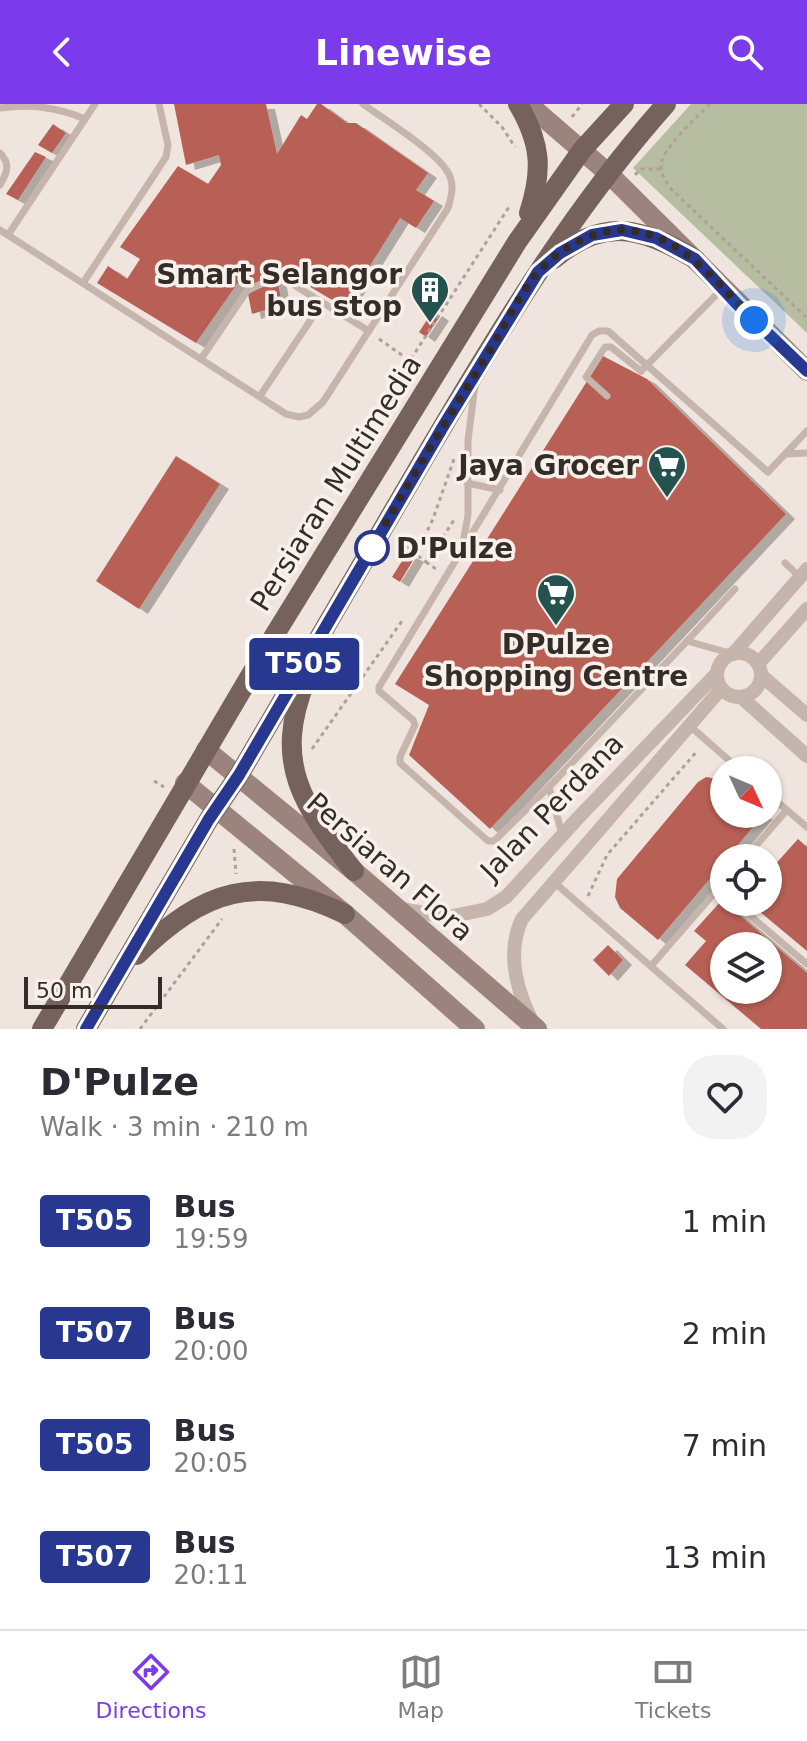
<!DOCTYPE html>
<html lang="en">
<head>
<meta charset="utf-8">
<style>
  body { margin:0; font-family:"DejaVu Sans",sans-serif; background:#f2f2f3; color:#2b2b33; height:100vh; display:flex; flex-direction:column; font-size:30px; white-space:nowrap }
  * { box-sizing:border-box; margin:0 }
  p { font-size:26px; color:#7c7c81 }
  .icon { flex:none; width:44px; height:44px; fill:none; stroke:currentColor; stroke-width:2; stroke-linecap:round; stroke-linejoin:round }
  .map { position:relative; height:925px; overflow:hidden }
  .drawer { display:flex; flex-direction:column; background:#fff; flex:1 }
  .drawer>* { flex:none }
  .badge { padding:0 16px; border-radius:6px; font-size:28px; line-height:52px }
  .needle { width:52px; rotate:134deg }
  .fabs { position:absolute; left:710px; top:652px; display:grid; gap:16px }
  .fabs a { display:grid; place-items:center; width:72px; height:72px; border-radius:50%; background:#fff; box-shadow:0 2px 6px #0004; font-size:40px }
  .scale { position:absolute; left:24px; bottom:20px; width:138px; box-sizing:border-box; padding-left:8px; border:4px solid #352c2a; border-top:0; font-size:22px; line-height:28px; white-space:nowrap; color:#352c2a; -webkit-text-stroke:6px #f8f0ea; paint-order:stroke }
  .you { position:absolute; width:40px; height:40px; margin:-20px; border:6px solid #fff; border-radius:50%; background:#1a73e8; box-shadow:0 0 0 12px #1a73e833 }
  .map>.badge { position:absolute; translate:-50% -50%; box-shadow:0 0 0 4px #fff }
  .round { display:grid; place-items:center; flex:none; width:84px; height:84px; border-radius:32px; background:#f2f2f3 }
  .overview { display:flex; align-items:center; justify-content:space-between; height:136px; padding:0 40px }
  h1 { font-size:38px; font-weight:700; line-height:60px }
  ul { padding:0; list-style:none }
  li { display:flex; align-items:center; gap:24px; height:112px; padding:0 40px }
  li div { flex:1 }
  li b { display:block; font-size:30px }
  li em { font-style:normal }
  li .badge { min-width:88px; font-weight:700; text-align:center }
  header { display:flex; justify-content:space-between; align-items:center; height:104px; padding:0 40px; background:#7c3aed; color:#fff; font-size:36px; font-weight:700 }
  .dock { display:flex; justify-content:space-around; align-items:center; height:112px; border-top:2px solid #e1e1e2; background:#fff; font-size:22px; color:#7c7c81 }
  .dock a { display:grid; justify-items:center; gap:4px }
  .dock .on { color:#7c3aed }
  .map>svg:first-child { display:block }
  .green { fill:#b7bda0 }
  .building { fill:#b86054; fill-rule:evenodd; filter:url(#shadow) }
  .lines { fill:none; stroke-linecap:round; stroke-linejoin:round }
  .path { stroke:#b29f96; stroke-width:3; stroke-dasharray:4 4; stroke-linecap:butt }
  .service { stroke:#c6b5ac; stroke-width:7 }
  .minor { stroke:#c6b5ac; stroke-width:14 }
  .secondary { stroke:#9a847d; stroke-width:20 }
  .primary { stroke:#75625d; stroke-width:20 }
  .service-bridge { stroke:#c6b5ac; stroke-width:7 }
  .line-casing { stroke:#fff; stroke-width:18 }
  .line { stroke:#283890; stroke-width:12 }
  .walk { stroke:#352c2a; stroke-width:8; stroke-dasharray:0 14.4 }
  .stop-dot { fill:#fff; stroke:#283890; stroke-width:4 }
  .labels { text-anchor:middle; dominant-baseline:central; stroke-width:7; stroke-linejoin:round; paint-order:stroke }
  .poi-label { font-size:28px; font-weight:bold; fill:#352c2a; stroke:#f8f0ea; text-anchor:end }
  .street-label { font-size:28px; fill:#352c2a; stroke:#f8f0ea }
  .stop-label { font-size:28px; font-weight:bold; fill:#352c2a; stroke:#f8f0ea; text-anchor:start }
</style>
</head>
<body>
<header><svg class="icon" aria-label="back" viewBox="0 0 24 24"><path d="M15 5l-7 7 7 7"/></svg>Linewise<svg class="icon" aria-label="search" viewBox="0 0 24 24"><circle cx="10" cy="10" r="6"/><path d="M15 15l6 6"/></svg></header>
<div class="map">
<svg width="807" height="925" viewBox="0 0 807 925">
  <defs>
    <filter id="shadow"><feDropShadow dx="9" dy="5" stdDeviation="0" flood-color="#0004"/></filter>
  </defs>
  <rect width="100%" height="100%" fill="#f0e5de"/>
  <polygon class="green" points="691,0 807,0 807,229 633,64"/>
  <g class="building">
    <polygon points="174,0 266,0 277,50 301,11 307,15 317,0 321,0 347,19 356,19 428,69 416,86 434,97 416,124 400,114 344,203 275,162 282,201 252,210 244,170 196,239 97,179 108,162 127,175 140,155 120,143 178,62 208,80 221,61 219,51 186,61"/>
    <polygon points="53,20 66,29 52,49 38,41"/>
    <polygon points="35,48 46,53 18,96 6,90"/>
    <polygon points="433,207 440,212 426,233 419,228"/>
    <polygon points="603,252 647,275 786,410 490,725 409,651 429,601 395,580"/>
    <polygon points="176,352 220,380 139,505 96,477"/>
    <polygon points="407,449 415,453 400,478 392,473"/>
    <polygon points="706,673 724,676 724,710 764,710 727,754 724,754 724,758 658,836 620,804 615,793 617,775 698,678"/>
    <polygon points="798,735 807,743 807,847 748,798 768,798 768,761 772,764"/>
    <path d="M722 796 807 869V925H761L685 861 706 837 694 827ZM724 842H768V886H724Z"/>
    <polygon points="608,841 623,856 609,872 593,856"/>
  </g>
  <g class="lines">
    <g class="path">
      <polyline points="479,0 502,23 515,43"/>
      <path d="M710 0C697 13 661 45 661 62 661 72 667 79 672 86L807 214"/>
      <polyline points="572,13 582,0"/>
      <polyline points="635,71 641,65 661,65"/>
      <polyline points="379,235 409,256"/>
      <polyline points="333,376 509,103"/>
      <polyline points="399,437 426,458 454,416"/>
      <polyline points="417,448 433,415 454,355"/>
      <polyline points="426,458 436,465"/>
      <polyline points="312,645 402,517"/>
      <polyline points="154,677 164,683"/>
      <polyline points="234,745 236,770"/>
      <polyline points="588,792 607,751 698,646"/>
      <polyline points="140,925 222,815"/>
    </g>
    <g class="service">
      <path d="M0 4C31 0 57 3 85 15"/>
      <path d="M0 49C11 60 7 69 0 81"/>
      <path d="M0 126 286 310 299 313 308 311 323 298 448 104C452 91 455 79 447 67 434 46 385 16 363 0"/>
      <polyline points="8,131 95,0"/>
      <polyline points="83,179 166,53 168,41 159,0"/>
      <polyline points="655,253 721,186"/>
      <path d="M201 255 247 187C261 179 273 174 289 178L369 227"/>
      <polyline points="260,292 322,199"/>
      <polyline points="607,292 586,273 605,243 611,243 641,267"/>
      <polyline points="785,350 807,349"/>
      <polyline points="467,379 500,386"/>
      <polyline points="463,439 468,411 468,336 475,281"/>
      <polyline points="785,459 800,473"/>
      <polyline points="687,537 735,485"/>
      <polyline points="733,550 687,537 549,683 494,737 488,737 400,659 400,653 415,621 413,616 379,587 379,583 592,231 599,227 608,227 768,368 807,327"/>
      <polyline points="690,622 740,666"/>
      <polyline points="549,683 562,730"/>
      <polyline points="768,690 807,723"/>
      <polyline points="745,754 787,706"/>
      <polyline points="555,779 723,925"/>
      <polyline points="734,798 807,860"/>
      <polyline points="651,862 724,778"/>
    </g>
    <g class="minor">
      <circle cx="739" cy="571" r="22"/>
      <polyline points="733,550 807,465"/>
      <polyline points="758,560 807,505"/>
      <polyline points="761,571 807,611"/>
      <polyline points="741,593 807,652"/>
      <polyline points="401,805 448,813 487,805 506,793 578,714 717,569"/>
      <path d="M532 917C516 885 506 849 522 815L721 585"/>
    </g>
    <g class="secondary">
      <polyline points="528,0 608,69 807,267"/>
      <polyline points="206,646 354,767 537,925"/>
      <polyline points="185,679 345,810 475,925"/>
    </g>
    <g class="primary">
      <path d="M518 0C541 39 543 66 529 109"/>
      <path d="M554 155C604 112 643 124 695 155"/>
      <path d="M306 576C272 659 303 702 354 767"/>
      <path d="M137 851C204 785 257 768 345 810"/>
      <polyline points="42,925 269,540 517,138 582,46 624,0"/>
      <path d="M86 925 209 715 239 671C300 566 362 461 423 356 496 232 570 108 666 0"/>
    </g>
    <polyline class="service-bridge" points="641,267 655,253"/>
  </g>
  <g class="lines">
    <defs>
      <polyline id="line" points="86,925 209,715 239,671 444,321 538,168 560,149 592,131 622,126 656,134 695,155 737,200 807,267"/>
    </defs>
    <use href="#line" class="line-casing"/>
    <use href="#line" class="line"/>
    <path class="walk" d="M372 444C408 378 448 315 487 251 504 224 518 192 538 168 558 146 593 125 623 126 681 128 717 180 754 216"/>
  </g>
  <defs>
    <symbol id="building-pin" viewBox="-11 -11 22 30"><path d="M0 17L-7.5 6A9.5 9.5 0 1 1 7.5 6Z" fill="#24524f" stroke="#f8f0ea"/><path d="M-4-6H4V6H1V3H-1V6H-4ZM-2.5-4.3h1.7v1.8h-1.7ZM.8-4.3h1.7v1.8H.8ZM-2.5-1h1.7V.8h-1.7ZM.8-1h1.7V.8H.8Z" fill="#fff"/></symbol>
    <symbol id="supermarket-pin" viewBox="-11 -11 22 30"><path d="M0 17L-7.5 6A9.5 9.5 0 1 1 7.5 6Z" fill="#24524f" stroke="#f8f0ea"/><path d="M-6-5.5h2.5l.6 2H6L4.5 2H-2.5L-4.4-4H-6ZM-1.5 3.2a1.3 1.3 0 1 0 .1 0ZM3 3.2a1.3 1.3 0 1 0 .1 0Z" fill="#fff"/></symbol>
  </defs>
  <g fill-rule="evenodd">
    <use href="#building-pin" x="408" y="164" width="44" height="60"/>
    <use href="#supermarket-pin" x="645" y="339" width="44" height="60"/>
    <use href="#supermarket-pin" x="534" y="467" width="44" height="60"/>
  </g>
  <circle class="stop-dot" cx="372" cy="444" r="16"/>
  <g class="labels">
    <g class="poi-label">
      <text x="402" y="170">Smart Selangor<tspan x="402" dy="32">bus stop</tspan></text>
      <text x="639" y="361">Jaya Grocer</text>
      <text x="556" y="540" text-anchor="middle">DPulze<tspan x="556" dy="32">Shopping Centre</tspan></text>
    </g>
    <g class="street-label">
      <text transform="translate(336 379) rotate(-58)">Persiaran Multimedia</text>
      <text transform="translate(552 703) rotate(-46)">Jalan Perdana</text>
      <text transform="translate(390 763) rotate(41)">Persiaran Flora</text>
    </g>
    <g class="stop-label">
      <text x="396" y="444">D'Pulze</text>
    </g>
  </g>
</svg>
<div class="fabs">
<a><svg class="needle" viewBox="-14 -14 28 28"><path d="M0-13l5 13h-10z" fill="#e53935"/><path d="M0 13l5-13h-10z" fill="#7c7c81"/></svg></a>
<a><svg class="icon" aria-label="locate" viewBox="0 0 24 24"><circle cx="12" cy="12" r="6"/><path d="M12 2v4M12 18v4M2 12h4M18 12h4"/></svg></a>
<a><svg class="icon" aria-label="layers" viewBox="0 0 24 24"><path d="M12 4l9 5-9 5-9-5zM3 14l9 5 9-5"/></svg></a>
</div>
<div class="scale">50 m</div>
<div class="you" style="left:754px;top:216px"></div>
<b class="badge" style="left:304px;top:560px;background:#283890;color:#fff">T505</b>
</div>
<section class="drawer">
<div class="overview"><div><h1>D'Pulze</h1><p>Walk · 3 min · 210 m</p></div><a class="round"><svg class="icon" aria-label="heart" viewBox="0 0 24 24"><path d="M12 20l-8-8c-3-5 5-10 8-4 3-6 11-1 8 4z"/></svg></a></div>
<ul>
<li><span class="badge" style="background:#283890;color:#fff">T505</span><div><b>Bus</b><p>19:59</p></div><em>1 min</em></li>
<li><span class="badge" style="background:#283890;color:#fff">T507</span><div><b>Bus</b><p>20:00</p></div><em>2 min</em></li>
<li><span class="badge" style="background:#283890;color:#fff">T505</span><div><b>Bus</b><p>20:05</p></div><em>7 min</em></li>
<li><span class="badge" style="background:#283890;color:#fff">T507</span><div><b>Bus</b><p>20:11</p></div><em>13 min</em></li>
</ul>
</section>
<nav class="dock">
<a class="on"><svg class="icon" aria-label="directions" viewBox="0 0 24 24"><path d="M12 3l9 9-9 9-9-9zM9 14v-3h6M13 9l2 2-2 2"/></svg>Directions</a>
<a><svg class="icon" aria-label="map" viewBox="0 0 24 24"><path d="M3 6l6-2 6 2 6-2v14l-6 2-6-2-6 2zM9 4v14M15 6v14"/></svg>Map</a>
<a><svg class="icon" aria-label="tickets" viewBox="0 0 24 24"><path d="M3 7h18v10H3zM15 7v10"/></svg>Tickets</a>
</nav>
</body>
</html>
